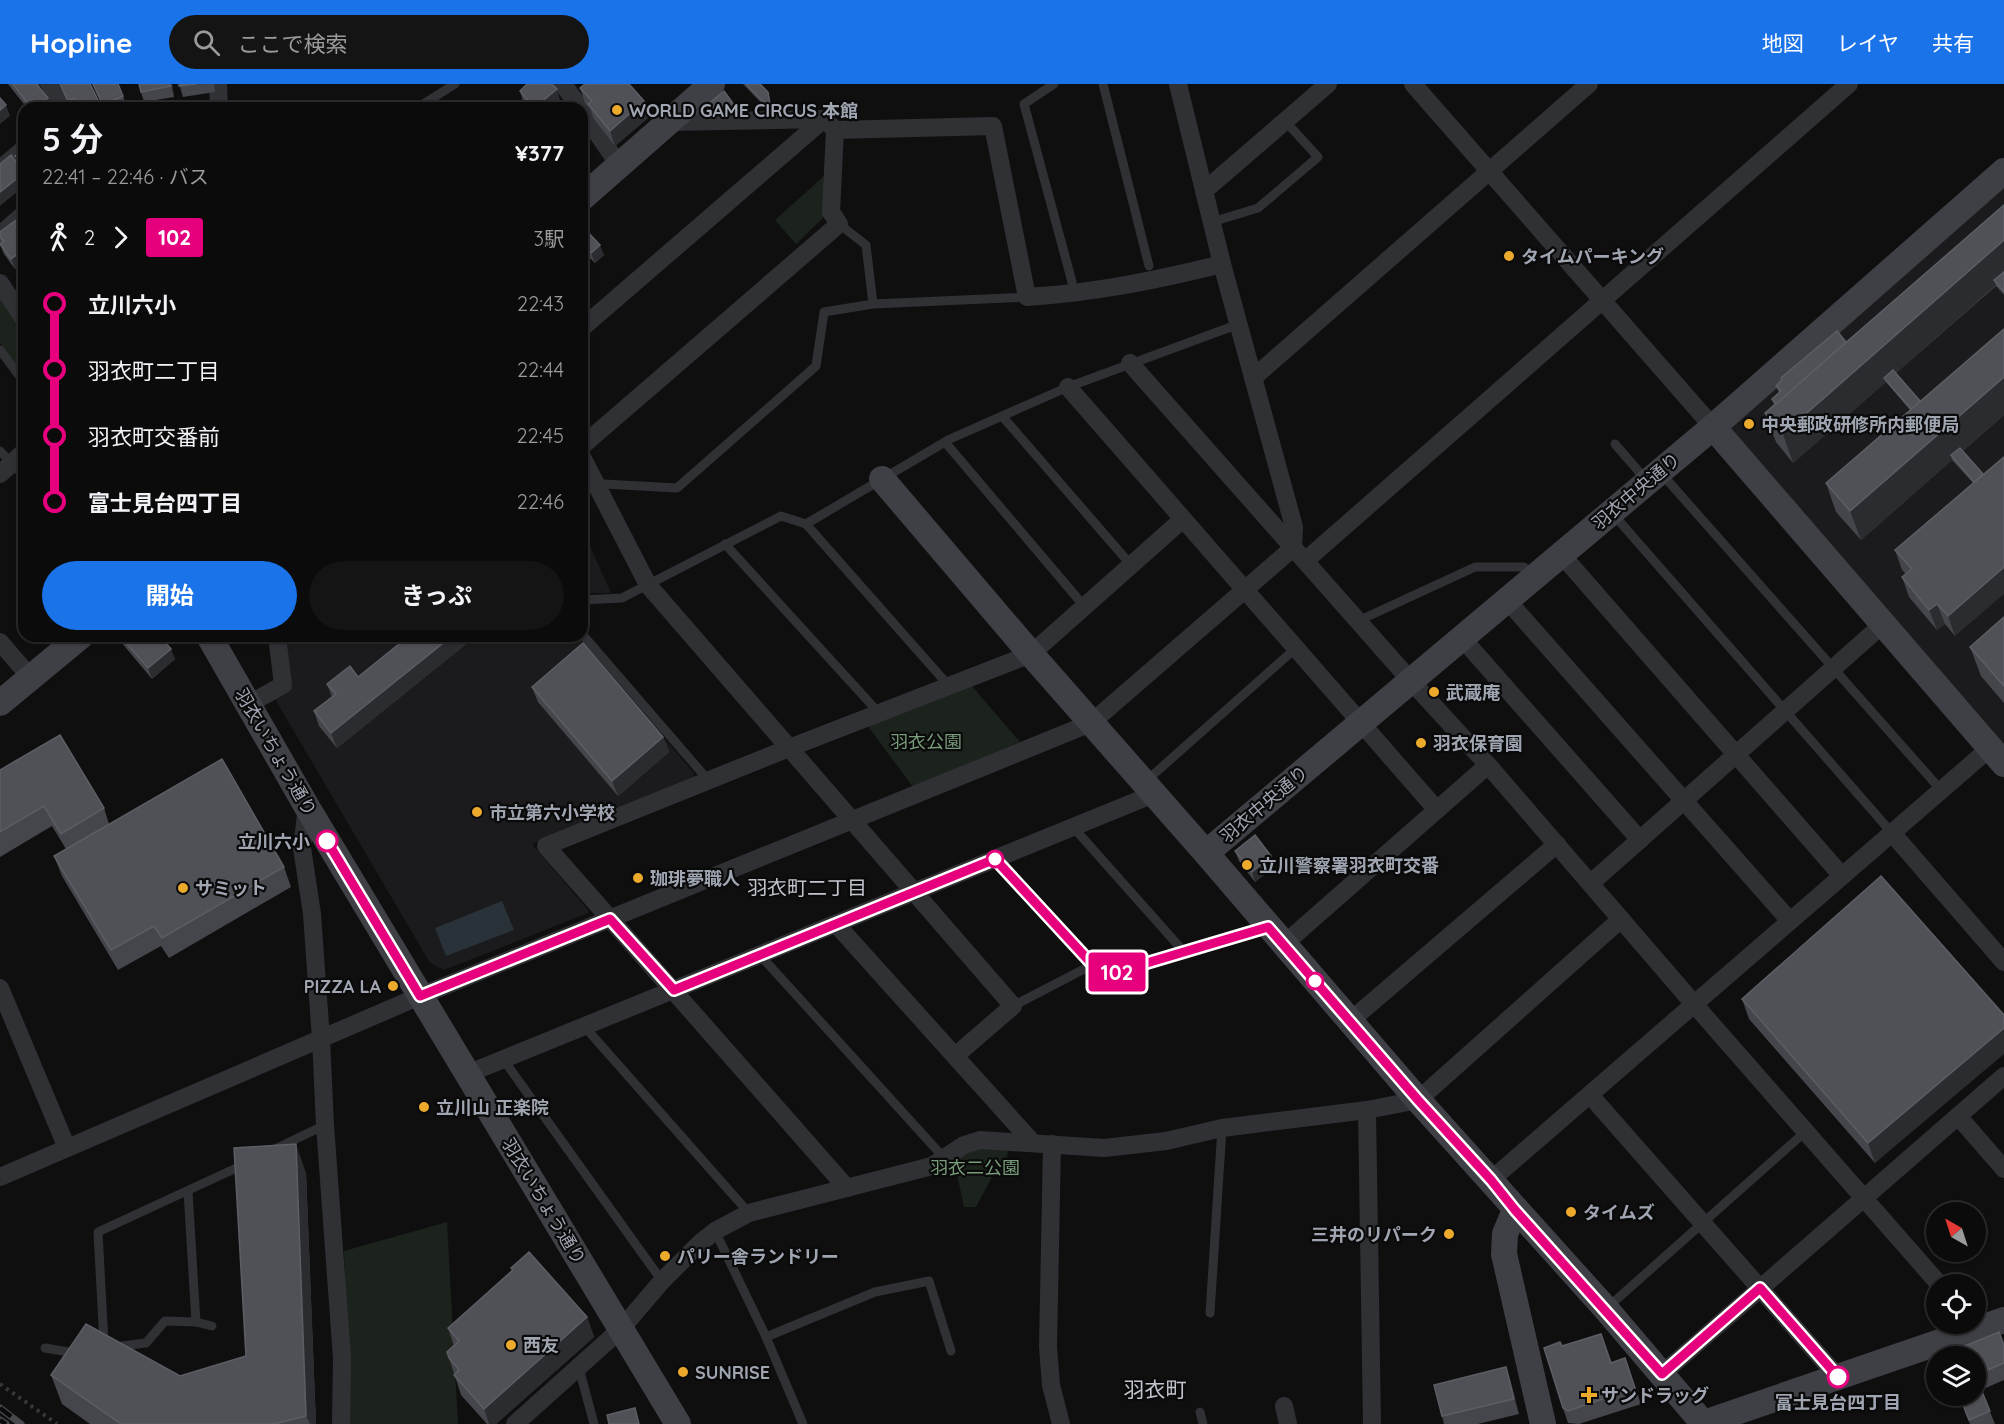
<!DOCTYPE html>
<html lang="ja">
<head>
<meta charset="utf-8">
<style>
  body { margin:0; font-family:Quicksand,"Noto Sans JP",sans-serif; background:#141415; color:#f1f3f6; height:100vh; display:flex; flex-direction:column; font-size:22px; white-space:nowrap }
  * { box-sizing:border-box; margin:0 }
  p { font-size:20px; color:#9a9b9d }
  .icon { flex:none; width:33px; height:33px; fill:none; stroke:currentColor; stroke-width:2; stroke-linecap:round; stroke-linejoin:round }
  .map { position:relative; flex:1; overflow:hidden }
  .drawer { position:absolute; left:18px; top:18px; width:570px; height:540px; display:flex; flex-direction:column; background:#0b0b0c; border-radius:18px; box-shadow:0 2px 4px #0004,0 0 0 2px #2b2b2d }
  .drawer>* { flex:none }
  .badge { padding:0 12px; border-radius:4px; font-size:21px; line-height:39px }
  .needle { width:39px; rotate:321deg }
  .buttons { position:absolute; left:1926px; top:1118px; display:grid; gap:12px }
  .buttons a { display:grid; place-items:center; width:60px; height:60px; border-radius:50%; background:#0b0b0c; box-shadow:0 2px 4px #0004,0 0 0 2px #2b2b2d; font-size:30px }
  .map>.badge { position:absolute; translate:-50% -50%; box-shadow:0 0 0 3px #fff }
  .legs { display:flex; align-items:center; gap:9px; height:66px; padding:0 24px; font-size:20px }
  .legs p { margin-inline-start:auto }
  .overview { display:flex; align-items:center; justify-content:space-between; height:102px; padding:0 24px }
  h1 { font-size:33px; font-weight:700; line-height:45px }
  .primary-button { display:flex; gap:12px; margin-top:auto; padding:12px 24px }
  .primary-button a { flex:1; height:69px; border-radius:36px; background:#1a73e8; color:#fff; font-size:24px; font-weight:700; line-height:69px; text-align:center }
  .primary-button a+a { background:#141415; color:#f1f3f6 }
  ul { padding:0 24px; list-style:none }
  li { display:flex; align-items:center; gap:21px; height:66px; font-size:22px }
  li i { display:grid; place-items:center; width:9px; height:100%; margin:0 8px; background:currentColor }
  li i::after { content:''; width:15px; height:15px; margin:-8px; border:4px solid; border-radius:50%; background:#0b0b0c }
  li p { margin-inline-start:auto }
  li:first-child i { background:linear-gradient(#0000 50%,currentColor 0) }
  li:last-child i { background:linear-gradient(currentColor 50%,#0000 0) }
  header { display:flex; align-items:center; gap:36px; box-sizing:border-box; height:84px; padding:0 30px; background:#1a73e8; color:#fff }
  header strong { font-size:28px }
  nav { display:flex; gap:33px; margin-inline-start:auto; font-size:21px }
  .search { width:420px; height:54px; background:#141415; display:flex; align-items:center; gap:15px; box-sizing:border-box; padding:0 21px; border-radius:33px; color:#9a9b9d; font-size:22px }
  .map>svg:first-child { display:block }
  .built { fill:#1b1b1d }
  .green { fill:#1c231c }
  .water { fill:#293238 }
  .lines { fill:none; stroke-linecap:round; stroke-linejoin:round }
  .path { stroke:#36383c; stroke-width:4; stroke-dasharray:3 4.5; stroke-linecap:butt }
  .lane { stroke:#303135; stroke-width:9 }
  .street { stroke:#303135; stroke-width:18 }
  .secondary { stroke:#3e4045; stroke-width:26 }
  .rail-casing { stroke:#47494e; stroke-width:7 }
  .rail { stroke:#0a0a0b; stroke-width:4.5; stroke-dasharray:14; stroke-linecap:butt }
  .wall { fill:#45464b }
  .shaded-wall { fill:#2b2c2f }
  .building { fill:#4f5156; stroke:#5b5e64; stroke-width:1.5 }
  .line-1-casing { stroke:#fff; stroke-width:14 }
  .line-1 { stroke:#e6007e; stroke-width:9 }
  .poi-dot { fill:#ecaa2c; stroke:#0a0a0b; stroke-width:2 }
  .stop-1-dot { fill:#fff; stroke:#e6007e; stroke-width:3 }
  .labels { text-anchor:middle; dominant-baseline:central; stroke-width:4.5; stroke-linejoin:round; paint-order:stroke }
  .poi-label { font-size:18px; font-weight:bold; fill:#a0a6b1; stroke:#0a0a0b; text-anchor:start }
  .street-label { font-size:18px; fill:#a0a6b1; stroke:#0a0a0b }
  .park-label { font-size:18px; fill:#789c79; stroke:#0a0a0b }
  .stop-label { font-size:18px; font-weight:bold; fill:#a0a6b1; stroke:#0a0a0b; text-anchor:end }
  .neighbourhood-label { font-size:20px; fill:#c1c4cd; stroke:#0a0a0b }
  .quarter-label { font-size:21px; fill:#c1c4cd; stroke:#0a0a0b }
</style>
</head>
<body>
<header>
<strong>Hopline</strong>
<div class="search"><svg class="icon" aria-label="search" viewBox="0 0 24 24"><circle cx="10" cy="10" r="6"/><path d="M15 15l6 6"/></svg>ここで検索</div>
<nav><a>地図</a><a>レイヤ</a><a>共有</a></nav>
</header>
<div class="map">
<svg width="2004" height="1340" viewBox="0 0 2004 1340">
  <rect width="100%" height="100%" fill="#0f0f10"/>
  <g class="built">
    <polygon points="2004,97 2004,667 1723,343"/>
    <polygon points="582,444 611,509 582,509"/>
    <polygon points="290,552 577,552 694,689 692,697 532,760 589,827 588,829 444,886 430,879 275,615 284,558"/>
  </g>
  <g class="green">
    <polygon points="824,92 824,133 796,160 775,136"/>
    <polygon points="0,210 24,247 24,292 0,259"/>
    <polygon points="971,601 1020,658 913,703 867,641"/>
    <polygon points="1008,1062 1006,1092 993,1091 976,1123 964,1123 954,1076 962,1066"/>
    <polygon points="447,1138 458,1340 349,1340 344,1167"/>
  </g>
  <polygon class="water" points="502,817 514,846 446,872 435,844"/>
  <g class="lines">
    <polyline class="path" points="0,1300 57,1340"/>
    <g class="lane">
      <polyline points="1054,0 1024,20 1072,198"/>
      <polyline points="1103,0 1149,182"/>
      <polyline points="417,24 455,0"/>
      <polyline points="0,79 24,59"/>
      <polyline points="1212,138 1258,124 1318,73 1285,37"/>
      <polyline points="873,220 1027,213"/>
      <polyline points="0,266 24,298"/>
      <polyline points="1002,332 1131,481"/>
      <polyline points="945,358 1084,522"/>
      <polyline points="1615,360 1647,397"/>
      <polyline points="0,367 24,392"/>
      <polyline points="1661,389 1941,706"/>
      <polyline points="597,403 604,400 677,404 816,282 824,228 873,220 866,161 839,140"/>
      <polyline points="1613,430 1892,749"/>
      <polyline points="806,440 949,602"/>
      <polyline points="725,460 879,629"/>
      <polyline points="582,516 622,514 781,432 806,440 950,355 1068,303 1239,240"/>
      <polyline points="1358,537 1475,483 1524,483 1533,494"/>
      <polyline points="582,550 709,697"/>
      <polyline points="1145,698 1296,564"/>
      <polyline points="1073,743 1185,869"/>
      <polyline points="995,775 1092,881"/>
      <polyline points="760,871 945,1075"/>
      <polyline points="1013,922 1092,881 1103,892 1265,844"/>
      <polyline points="584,942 749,1129"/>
      <polyline points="503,975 662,1197"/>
      <polyline points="273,1066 325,1041"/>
      <polyline points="188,1107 196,1238"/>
      <polyline points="715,1147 766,1253 803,1340"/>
      <polyline points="1607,1224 1805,1048"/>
      <polyline points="1210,1229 1222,1044"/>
      <polyline points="766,1253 875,1208 929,1197 951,1267"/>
      <polyline points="104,1260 98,1148 245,1080"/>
      <polyline points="113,1263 146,1259 165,1237 196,1238 212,1242"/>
      <polyline points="45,1264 69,1268 79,1267"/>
      <polyline points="579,1284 594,1340"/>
      <polyline points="1200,1328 1203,1340"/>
    </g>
    <g class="street">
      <polyline points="49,0 61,24"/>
      <polyline points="218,0 219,24"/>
      <polyline points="563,0 580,24"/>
      <polyline points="1413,0 1713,343"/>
      <polyline points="582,27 619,81"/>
      <path d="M669 38 824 35 835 46 993 42 1027 213C1094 209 1157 196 1222 180"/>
      <polyline points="1204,107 1328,0"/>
      <polyline points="0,151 24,130"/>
      <polyline points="0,199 24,235"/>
      <polyline points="582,244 824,35"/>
      <polyline points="1130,279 1411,597 1488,681 1694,920 1939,1200"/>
      <polyline points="1253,294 1589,0"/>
      <polyline points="1068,303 1437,726"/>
      <polyline points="582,362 839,140 831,128 835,46"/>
      <polyline points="582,373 648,501 1013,922 955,972"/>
      <polyline points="0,390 24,368"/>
      <polyline points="1561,470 1842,792"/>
      <polyline points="1305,477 1849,0"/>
      <polyline points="1507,516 1790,837"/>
      <polyline points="1462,554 1640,756"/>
      <polyline points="0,558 31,594"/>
      <polyline points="249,620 283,601 277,552"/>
      <polyline points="307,723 302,764 312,830 321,955 325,1041 342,1274 341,1340"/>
      <polyline points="1892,749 2004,878"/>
      <polyline points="1591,799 1882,541"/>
      <polyline points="836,840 1033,1059"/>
      <polyline points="1283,861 1488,681"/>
      <polyline points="0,904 67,1064"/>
      <polyline points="1350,937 1557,760"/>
      <polyline points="467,990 1154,710"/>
      <polyline points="1590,1011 1838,1293"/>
      <polyline points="1367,1026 1372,1340"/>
      <polyline points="1958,1032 2004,1085"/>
      <polyline points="1052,1060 1048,1263 1051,1301 1061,1340"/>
      <polyline points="0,1093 420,912 1091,639 1293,464 1294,443 1222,180 1178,0"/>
      <polyline points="1491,1096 1990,664"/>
      <polyline points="847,1104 546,762 789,664 1031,570 1183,435"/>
      <polyline points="1662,1290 2004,992"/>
      <polyline points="1284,1322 1288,1340"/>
      <polyline points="515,1340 621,1245 662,1197 700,1159 715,1147 749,1129 932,1082 964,1061 980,1056 1104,1064 1166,1057 1222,1044 1367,1026 1418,1016 1621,835"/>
    </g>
    <g class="secondary">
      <polyline points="582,114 712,0"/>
      <polyline points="1713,343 2004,680"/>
      <polyline points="882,395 1031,570 1206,769 1418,1016 1606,1225 1703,1339"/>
      <polyline points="209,552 307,723 678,1340"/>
      <polyline points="0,619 81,552"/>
      <polyline points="1206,769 1713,343 2004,87"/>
      <polyline points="1515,1126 1505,1150 1504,1170 1543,1340"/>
      <polyline points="1701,1340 2004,1236"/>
    </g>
    <defs>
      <g id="rail">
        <polyline points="0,1324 21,1340"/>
        <polyline points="0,1336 6,1340"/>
      </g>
    </defs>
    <use href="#rail" class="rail-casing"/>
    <use href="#rail" class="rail"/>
  </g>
  <g class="wall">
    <polygon points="8,0 39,0 40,2 39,3 51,24 27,24"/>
    <polygon points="60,0 90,0 101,24 70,24"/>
    <polygon points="92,0 118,0 127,22 122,24 104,24"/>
    <polygon points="139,0 172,0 174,13 144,18 141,8"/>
    <polygon points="179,0 214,0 215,8 183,13"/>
    <polygon points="743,0 760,0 769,14 773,31"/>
    <polygon points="580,4 649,33 615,62 594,35 590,24 585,19"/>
    <polygon points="520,7 560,16 551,24 529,24 523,17"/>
    <polygon points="737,25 739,30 709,31 707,26"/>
    <polygon points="24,64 24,102 15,72"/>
    <polygon points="2004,121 2004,211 1996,202 1896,289 1920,317 2004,245 2004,331 1963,367 1983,390 1955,552 1945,540 1937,546 1909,513 1902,493 1906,490 1902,486 1895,466 1973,399 1952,376 1861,456 1836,428 1826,399 1910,326 1886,298 1793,379 1776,358 1765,329 1774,321 1772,315 1779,309 1776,302 1782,296 1781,294 1846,258"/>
    <polygon points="24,140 24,178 15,185 4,170 0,160 1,159 0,156 0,148"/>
    <polygon points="582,142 604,171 595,179 582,166"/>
    <polygon points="2004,533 2004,619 1981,592 1970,563"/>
    <polygon points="116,552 160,552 175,575 152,595"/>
    <polygon points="409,552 476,552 337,664 319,642 314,627 332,613 327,600 358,593"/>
    <polygon points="532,603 663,653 669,668 618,712 538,618"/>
    <polygon points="0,686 104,724 109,740 284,783 291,803 169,874 161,862 118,886 62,792 54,772 66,765 52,742 0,773"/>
    <polygon points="1235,767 1275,782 1255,798 1239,777"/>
    <polygon points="1742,915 2004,931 1875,1079 1749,935"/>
    <polygon points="306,1089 316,1340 90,1340 62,1320 51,1291 180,1292 246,1272"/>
    <polygon points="511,1184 587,1233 594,1253 496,1340 487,1340 461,1311 449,1274 454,1262 448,1244 512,1186"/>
    <polygon points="2004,1261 2004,1296 1981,1306 1995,1340 1970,1340 1959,1311 1976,1311 1976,1272"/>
    <polygon points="1562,1262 1611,1278 1625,1274 1641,1320 1579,1340 1568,1339 1563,1324"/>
    <polygon points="1506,1283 1511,1299 1519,1330 1478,1340 1444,1340 1442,1332"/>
  </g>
  <g class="shaded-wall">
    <polygon points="170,0 172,0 174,13 171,2"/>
    <polygon points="557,5 560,16 551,24 535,24"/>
    <polygon points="48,14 51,24 35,24"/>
    <polygon points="644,17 649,33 615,62 610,47"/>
    <polygon points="6,21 10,32 0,40 0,26"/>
    <polygon points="24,89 24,102 0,122 0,108"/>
    <polygon points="2004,156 2004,195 1994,196 1996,201 1887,297 1884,294 1886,298 1793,379 1783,350"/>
    <polygon points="600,161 604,171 595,179 591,169"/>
    <polygon points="24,165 24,178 15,185 11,175"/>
    <polygon points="2004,293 2004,331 1954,375 1951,371 1952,376 1861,456 1850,427"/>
    <polygon points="2004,483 2004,510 1955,552 1948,532"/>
    <polygon points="1937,520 1945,540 1937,546 1929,526"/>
    <polygon points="452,552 476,552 337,664 331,649"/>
    <polygon points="171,565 175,575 152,595 148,584"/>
    <polygon points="663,653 669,668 618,712 612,697"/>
    <polygon points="1271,772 1275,782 1255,798 1252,788"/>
    <polygon points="2004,944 2004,970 1875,1079 1868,1059"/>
    <polygon points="296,1060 306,1089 316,1340 310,1340 306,1332"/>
    <polygon points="587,1233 594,1253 496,1340 489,1340 484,1325"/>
    <polygon points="1506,1283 1511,1299 1519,1330 1514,1315"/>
  </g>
  <g class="building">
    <polygon points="13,0 36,0 48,14 35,24 31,24"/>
    <polygon points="60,0 90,0 101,22 97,24 87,24 83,16 77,19 74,14 68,17"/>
    <polygon points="93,0 118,0 123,12 103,21"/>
    <polygon points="139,0 170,0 171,2 141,8"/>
    <polygon points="179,0 196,0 179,2"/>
    <polygon points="527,0 552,0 557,5 534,24 520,7"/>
    <polygon points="585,0 629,0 644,17 610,47 588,20 592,17 580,4"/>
    <polygon points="746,0 760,0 768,8 771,26"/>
    <polygon points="724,7 737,25 707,26 706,22"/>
    <polygon points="0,14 6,21 0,26"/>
    <polygon points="24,64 24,83 15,72"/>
    <polygon points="11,71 24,87 24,89 0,108 0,80"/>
    <polygon points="2004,121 2004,156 1783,350 1765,329"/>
    <polygon points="19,134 24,140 24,165 11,175 0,160 4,157 0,153 0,148"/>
    <polygon points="582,142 600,161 591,169 582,160"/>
    <polygon points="2004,188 2004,208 1994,196"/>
    <polygon points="2004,245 2004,293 1850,427 1826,399"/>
    <polygon points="1837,247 1846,258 1776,320 1772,315 1781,307 1776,302 1782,296 1781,294"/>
    <polygon points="1893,286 1920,317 1911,325 1884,294"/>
    <polygon points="1960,364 1983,390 1974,398 1951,371"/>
    <polygon points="2004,373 2004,483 1948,532 1937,520 1929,526 1902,493 1912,485 1895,466"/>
    <polygon points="2004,533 2004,602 1970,563"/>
    <polygon points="120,552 160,552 171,565 148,584"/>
    <polygon points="409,552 452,552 331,649 314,627 336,610 327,600 350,582 358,593"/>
    <polygon points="583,559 663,653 612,697 532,603"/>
    <polygon points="60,651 104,724 61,750 44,722 0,748 0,686"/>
    <polygon points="222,675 284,783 162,854 154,842 111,866 54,772"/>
    <polygon points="1255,751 1271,772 1252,788 1235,767"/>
    <polygon points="1881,792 2004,931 2004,944 1868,1059 1742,915"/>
    <polygon points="296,1060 306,1332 274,1340 121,1340 51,1291 86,1240 180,1292 246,1272 234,1064"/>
    <polygon points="529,1168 587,1233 484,1325 454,1291 459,1286 449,1274 447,1268 459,1257 448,1244 513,1186 511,1184"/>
    <polygon points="1999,1248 2004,1261 2004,1279 1976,1291 1976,1272 1944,1272 1943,1271"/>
    <polygon points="1601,1250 1611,1279 1625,1274 1635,1304 1568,1327 1563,1324 1544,1264 1560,1258 1562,1262"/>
    <polygon points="1506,1283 1514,1315 1442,1332 1434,1301"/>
    <polygon points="1976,1293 1990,1327 1969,1336 1959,1311 1976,1311"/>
    <polygon points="635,1324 639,1340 609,1340 607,1331"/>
  </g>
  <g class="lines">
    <defs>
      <polyline id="line-1" points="327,757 420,912 610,835 674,906 995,775 1103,892 1268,843 1418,1016 1491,1096 1515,1126 1662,1290 1760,1204 1838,1293"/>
    </defs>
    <use href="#line-1" class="line-1-casing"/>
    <use href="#line-1" class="line-1"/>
  </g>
  <g class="poi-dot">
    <circle cx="617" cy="26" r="6"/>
    <circle cx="1509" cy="172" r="6"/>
    <circle cx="1749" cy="340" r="6"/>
    <circle cx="1434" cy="608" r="6"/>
    <circle cx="1421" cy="659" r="6"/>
    <circle cx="477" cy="728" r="6"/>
    <circle cx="1247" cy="781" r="6"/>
    <circle cx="638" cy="794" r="6"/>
    <circle cx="183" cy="804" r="6"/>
    <circle cx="393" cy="902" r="6"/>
    <circle cx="424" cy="1023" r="6"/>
    <circle cx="1571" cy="1128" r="6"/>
    <circle cx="1449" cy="1150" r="6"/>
    <circle cx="665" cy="1172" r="6"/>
    <circle cx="511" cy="1261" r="6"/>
    <circle cx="683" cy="1288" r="6"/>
    <path d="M1586 1302h6v6h6v6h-6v6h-6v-6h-6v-6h6z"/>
  </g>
  <g class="stop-1-dot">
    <circle cx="327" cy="757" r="10"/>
    <circle cx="995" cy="775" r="8"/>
    <circle cx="1315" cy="897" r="8"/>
    <circle cx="1838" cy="1293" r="10"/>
  </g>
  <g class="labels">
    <g class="poi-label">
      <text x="629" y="26">WORLD GAME CIRCUS 本館</text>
      <text x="1521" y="172">タイムパーキング</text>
      <text x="1761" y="340">中央郵政研修所内郵便局</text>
      <text x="1446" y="608">武蔵庵</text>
      <text x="1433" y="659">羽衣保育園</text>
      <text x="489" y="728">市立第六小学校</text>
      <text x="1259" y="781">立川警察署羽衣町交番</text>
      <text x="650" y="794">珈琲夢職人</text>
      <text x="195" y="804">サミット</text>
      <text x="381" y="902" text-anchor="end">PIZZA LA</text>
      <text x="436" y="1023">立川山 正楽院</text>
      <text x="1583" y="1128">タイムズ</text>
      <text x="1437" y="1150" text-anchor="end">三井のリパーク</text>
      <text x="677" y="1172">パリー舎ランドリー</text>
      <text x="523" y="1261">西友</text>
      <text x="695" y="1288">SUNRISE</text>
      <text x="1601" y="1311">サンドラッグ</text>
    </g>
    <g class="street-label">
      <text transform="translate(1636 407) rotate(-40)">羽衣中央通り</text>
      <text transform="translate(276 668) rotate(60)">羽衣いちょう通り</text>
      <text transform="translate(1264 720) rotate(-40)">羽衣中央通り</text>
      <text transform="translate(544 1117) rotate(59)">羽衣いちょう通り</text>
    </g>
    <g class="park-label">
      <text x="926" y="657">羽衣公園</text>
      <text x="975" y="1083">羽衣二公園</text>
    </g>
    <g class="stop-label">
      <text x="310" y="757">立川六小</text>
      <text x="1838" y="1318" text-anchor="middle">富士見台四丁目</text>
    </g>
    <g class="neighbourhood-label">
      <text x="807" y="803">羽衣町二丁目</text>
    </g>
    <g class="quarter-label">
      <text x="1155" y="1305">羽衣町</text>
    </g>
  </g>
</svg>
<div class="buttons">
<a><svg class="needle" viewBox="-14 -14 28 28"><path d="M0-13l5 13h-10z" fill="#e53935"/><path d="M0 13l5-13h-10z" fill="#9a9b9d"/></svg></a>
<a><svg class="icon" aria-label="locate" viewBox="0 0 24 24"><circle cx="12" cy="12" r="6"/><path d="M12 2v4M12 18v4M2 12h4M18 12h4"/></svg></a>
<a><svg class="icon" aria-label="layers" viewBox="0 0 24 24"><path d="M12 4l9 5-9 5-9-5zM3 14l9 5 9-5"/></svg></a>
</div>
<b class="badge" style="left:1117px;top:888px;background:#e6007e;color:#fff">102</b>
<section class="drawer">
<div class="overview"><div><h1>5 分</h1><p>22:41 – 22:46 · バス</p></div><b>¥377</b></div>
<div class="legs"><svg class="icon" aria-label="walk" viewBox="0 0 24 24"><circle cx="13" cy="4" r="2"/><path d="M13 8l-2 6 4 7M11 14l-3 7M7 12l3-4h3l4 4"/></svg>2<svg class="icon" aria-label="forward" viewBox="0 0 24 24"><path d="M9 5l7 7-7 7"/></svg><b class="badge" style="background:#e6007e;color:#fff">102</b><p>3駅</p></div>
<ul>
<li><i style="color:#e6007e"></i><b>立川六小</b><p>22:43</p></li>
<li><i style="color:#e6007e"></i><span>羽衣町二丁目</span><p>22:44</p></li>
<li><i style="color:#e6007e"></i><span>羽衣町交番前</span><p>22:45</p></li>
<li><i style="color:#e6007e"></i><b>富士見台四丁目</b><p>22:46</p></li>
</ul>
<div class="primary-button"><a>開始</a><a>きっぷ</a></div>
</section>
</div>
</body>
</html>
